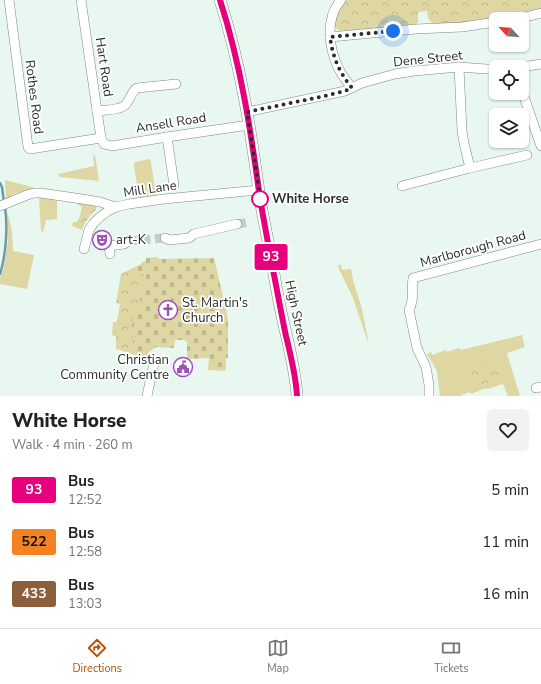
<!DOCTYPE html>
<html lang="en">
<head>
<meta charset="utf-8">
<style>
  body { margin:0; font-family:"Nunito Sans",sans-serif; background:#f2f2f2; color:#202124; height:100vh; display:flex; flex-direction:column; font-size:15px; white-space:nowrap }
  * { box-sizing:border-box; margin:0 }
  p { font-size:13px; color:#757577 }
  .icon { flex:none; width:22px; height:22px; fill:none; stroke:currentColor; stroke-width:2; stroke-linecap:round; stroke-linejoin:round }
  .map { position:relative; height:396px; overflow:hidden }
  .side { display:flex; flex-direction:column; background:#fff; flex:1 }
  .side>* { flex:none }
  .badge { padding:0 8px; border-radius:3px; font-size:14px; line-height:26px }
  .needle { width:26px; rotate:296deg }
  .tools { position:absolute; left:489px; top:12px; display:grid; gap:8px }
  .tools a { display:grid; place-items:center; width:40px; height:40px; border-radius:6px; background:#fff; box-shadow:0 1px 3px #0004; font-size:20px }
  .you { position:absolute; width:20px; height:20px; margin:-10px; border:3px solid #fff; border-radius:50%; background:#1a73e8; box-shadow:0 0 0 6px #1a73e833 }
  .map>.badge { position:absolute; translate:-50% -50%; box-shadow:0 0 0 2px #fff }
  .round { display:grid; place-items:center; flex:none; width:42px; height:42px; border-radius:6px; background:#f2f2f2 }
  .head { display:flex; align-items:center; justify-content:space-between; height:68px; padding:0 12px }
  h1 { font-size:19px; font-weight:800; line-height:30px }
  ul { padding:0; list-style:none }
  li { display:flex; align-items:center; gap:12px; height:52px; padding:0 12px }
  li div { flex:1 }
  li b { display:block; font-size:15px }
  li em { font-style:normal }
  li .badge { min-width:44px; font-weight:700; text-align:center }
  .tabs { display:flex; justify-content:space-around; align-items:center; height:56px; border-top:1px solid #e0e0e0; background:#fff; font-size:11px; color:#757577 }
  .tabs a { display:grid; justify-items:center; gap:2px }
  .tabs .on { color:#b45309 }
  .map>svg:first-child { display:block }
  .grass { fill:#ded6a3 }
  .forest { fill:url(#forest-crowns) }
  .cemetery { fill:url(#cemetery-stones) }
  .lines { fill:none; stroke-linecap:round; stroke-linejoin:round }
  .stream { stroke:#6d9aaa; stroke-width:2.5 }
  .minor-tunnel { stroke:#c2cfc8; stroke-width:9; stroke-dasharray:9 4.5; stroke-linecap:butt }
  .minor-casing { stroke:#7c8982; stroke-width:10 }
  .major-casing { stroke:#7c8982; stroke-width:12 }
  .minor { stroke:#fff; stroke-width:9 }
  .major { stroke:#fff; stroke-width:11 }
  .line-casing { stroke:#fff; stroke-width:9 }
  .line { stroke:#e6007e; stroke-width:6 }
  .walk { stroke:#282e2b; stroke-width:4; stroke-dasharray:0 7.2 }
  .stop-dot { fill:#fff; stroke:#e6007e; stroke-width:2 }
  .labels { text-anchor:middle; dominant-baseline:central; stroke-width:3.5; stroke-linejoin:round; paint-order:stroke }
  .street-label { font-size:13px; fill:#282e2b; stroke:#fff }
  .stop-label { font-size:13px; font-weight:bold; fill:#282e2b; stroke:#fff; text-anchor:start }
  .poi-label { font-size:13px; fill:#282e2b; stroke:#fff; text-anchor:start }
</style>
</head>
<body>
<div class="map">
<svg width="541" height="396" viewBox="0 0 541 396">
  <defs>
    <pattern id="forest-crowns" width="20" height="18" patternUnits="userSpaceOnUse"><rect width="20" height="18" fill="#ded6a3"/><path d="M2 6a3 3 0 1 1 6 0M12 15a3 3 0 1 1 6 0" fill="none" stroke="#beb88c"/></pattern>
    <pattern id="cemetery-stones" width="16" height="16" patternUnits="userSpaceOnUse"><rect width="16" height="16" fill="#ded6a3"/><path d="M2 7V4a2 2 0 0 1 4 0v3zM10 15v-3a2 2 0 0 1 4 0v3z" fill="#beb88c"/></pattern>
  </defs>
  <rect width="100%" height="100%" fill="#e8f7ef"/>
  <g class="grass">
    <polygon points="95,155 99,181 60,177 58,174 94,166 93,156"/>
    <polygon points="150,159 151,163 156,195 139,197 134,166 135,162"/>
    <polygon points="5,180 32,187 34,188 13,194 6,200"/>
    <polygon points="39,197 57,198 57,219 46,220 43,232 41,231"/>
    <polygon points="8,214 12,231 13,251 34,255 27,289 0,284 0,278 4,267 8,242"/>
    <polygon points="338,265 341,265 342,270 351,269 353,280 362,309 369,345 353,298 339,269"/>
    <polygon points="522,335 525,347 507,353 520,396 508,396 503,384 487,389 486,388 471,394 470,392 461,395 461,396 440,396 437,371 427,354 431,352 432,355 446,350 447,352 459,348 461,350"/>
  </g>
  <g class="forest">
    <path d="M336 0H541V11L525 16 466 24H434C428 20 428 18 427 11L418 12V22L416 25 372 29 339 31C330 25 335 10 336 0Z"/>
    <path d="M78 200 96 205V210C89 216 85 222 82 230L72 226 73 222H76L79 219 82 207 77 204Z"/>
    <polygon points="137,266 138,271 145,274 146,285 140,289 137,295 142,303 141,311 131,346 126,352 116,349 116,336 112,335 113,322 117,322 120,304 116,303 121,274"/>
    <polygon points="489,365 496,366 500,373 499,379 481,385 474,385 468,379 469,372 472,369"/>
  </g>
  <polygon class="cemetery" points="157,257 159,259 214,258 228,318 228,358 226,358 226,368 225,371 208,370 209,358 187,359 187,342 184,340 175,340 174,348 156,347 149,352 144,360 138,359 138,356 126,352 131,346 134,338 131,330 134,316 141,310 142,303 137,295 140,289 146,284 145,274 138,271 137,266 141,264 142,262 146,261 146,258"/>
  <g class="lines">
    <g class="stream">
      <polyline points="0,183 2,187 4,202"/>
      <path d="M0 274C6 256 8 225 5 207"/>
    </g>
    <g class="minor-tunnel">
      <polyline points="237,224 250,222"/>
      <polyline points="128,241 165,238"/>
    </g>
    <defs>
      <g id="minor">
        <polyline points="9,0 28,147 30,149 101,138"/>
        <polyline points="81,0 101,138 104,144 112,146 167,137 249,125"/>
        <path d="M341 0C337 5 333 11 332 17 327 34 332 58 341 73 344 78 348 83 352 88"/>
        <polyline points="518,19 541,13"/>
        <polyline points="330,37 416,29 462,27 496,22"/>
        <polyline points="459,67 462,131 464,143 470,168"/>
        <polyline points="522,67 541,64"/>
        <polyline points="522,91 541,146"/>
        <path d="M97 111C104 110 122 110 126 104 131 98 131 92 137 88L176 84"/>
        <polyline points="247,112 345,91 362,83 395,74 414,71 459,67 486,69 496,69"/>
        <polyline points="167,137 174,185"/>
        <polyline points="402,186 470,168 527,155"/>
        <polyline points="0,206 27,195 34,193 41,193 82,199 100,202 116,207 129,204 164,199 259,190"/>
        <polyline points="165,238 170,240 189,238 194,234 237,224"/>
        <path d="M84 249C86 243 87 236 89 230 95 219 105 212 116 207"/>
        <polyline points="110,254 109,246 124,244 128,241"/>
        <polyline points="536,388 541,387"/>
        <polyline points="147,396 154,363"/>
        <path d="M429 396V385L426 367 417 348 409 310C415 299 411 290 413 278L541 244"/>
      </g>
      <path id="major" d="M220 0C241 65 251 132 260 199 264 222 269 245 273 268 277 293 282 318 288 342 292 360 296 378 297 396"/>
    </defs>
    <use href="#minor" class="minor-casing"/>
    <use href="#major" class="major-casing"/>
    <use href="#minor" class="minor"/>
    <use href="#major" class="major"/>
  </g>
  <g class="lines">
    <defs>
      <path id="line" d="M220 0C241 65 251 132 260 199 264 221 268 243 272 265 277 289 281 313 286 336 291 356 296 376 297 396"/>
    </defs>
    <use href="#line" class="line-casing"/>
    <use href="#line" class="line"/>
    <path class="walk" d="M260 199 261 201 247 112 325 96 345 91 352 88C339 72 333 58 330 37L393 31"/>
  </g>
  <defs>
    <symbol id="theatre-ring" viewBox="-11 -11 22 22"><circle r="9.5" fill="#fff" stroke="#a24ebd" stroke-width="1.5"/><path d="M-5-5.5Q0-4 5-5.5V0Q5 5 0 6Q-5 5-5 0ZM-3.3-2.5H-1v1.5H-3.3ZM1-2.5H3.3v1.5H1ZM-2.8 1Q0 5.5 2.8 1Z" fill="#a24ebd"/></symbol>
    <symbol id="church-ring" viewBox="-11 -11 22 22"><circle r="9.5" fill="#fff" stroke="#a24ebd" stroke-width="1.5"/><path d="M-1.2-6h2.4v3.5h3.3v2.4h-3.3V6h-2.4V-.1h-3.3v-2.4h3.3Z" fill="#a24ebd"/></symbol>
    <symbol id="civic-ring" viewBox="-11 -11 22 22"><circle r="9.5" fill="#fff" stroke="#a24ebd" stroke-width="1.5"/><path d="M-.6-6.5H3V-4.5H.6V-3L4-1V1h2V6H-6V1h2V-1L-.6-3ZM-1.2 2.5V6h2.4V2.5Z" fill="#a24ebd"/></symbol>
  </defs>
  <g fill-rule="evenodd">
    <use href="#theatre-ring" x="91" y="229" width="22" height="22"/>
    <use href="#church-ring" x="157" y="299" width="22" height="22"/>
    <use href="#civic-ring" x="172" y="356" width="22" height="22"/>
  </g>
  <circle class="stop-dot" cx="260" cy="199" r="8"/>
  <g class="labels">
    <g class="street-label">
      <text transform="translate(428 59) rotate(-6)">Dene Street</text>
      <text transform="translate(104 67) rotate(82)">Hart Road</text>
      <text transform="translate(34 97) rotate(83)">Rothes Road</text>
      <text transform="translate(171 123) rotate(-9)">Ansell Road</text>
      <text transform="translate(150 189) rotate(-8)">Mill Lane</text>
      <text transform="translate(473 249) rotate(-15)">Marlborough Road</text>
      <text transform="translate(296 313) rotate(78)">High Street</text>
    </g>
    <g class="stop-label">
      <text x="272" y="199">White Horse</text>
    </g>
    <g class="poi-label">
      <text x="116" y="240">art-K</text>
      <text x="182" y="303">St. Martin's<tspan x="182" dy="15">Church</tspan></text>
      <text x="169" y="360" text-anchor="end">Christian<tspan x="169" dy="15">Community Centre</tspan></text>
    </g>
  </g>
</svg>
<div class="tools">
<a><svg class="needle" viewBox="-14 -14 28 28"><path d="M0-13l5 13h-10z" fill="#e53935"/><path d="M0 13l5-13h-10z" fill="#757577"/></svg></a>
<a><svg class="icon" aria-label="locate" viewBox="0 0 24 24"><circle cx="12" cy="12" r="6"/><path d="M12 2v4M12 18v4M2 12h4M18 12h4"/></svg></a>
<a><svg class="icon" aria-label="layers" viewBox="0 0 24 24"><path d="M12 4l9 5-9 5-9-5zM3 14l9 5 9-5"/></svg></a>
</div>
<div class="you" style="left:393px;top:31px"></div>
<b class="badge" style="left:271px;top:257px;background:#e6007e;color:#fff">93</b>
</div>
<section class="side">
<div class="head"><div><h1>White Horse</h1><p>Walk · 4 min · 260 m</p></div><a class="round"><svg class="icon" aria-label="heart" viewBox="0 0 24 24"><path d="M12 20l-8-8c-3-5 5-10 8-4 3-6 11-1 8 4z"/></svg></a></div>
<ul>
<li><span class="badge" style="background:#e6007e;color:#fff">93</span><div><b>Bus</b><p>12:52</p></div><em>5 min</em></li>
<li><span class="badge" style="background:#f58220;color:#111">522</span><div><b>Bus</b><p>12:58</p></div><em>11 min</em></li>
<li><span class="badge" style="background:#8b5e3c;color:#fff">433</span><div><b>Bus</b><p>13:03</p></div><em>16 min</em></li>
</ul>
</section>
<nav class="tabs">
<a class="on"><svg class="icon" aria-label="directions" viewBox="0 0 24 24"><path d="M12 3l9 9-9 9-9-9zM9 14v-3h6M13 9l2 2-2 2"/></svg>Directions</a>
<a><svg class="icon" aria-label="map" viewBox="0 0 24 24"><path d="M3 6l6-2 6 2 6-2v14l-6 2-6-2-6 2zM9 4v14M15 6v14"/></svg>Map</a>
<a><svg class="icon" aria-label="tickets" viewBox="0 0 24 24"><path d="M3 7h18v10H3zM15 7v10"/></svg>Tickets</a>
</nav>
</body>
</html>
